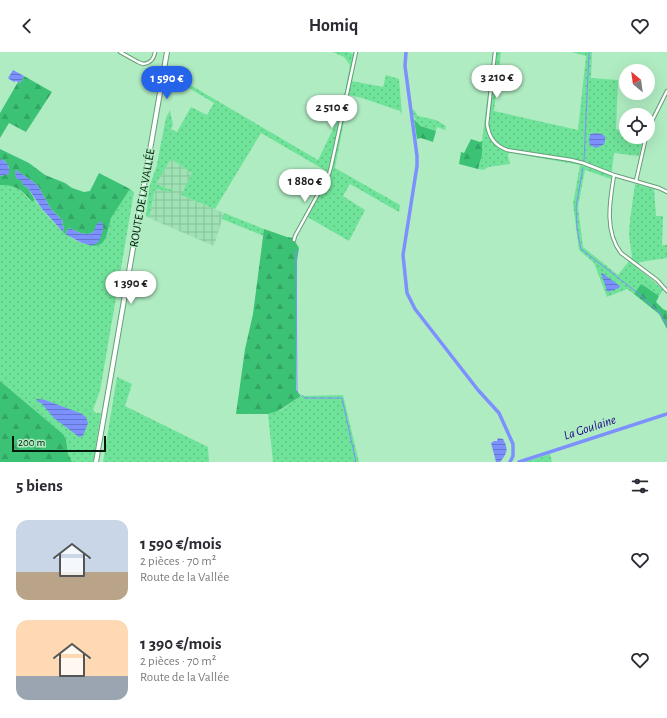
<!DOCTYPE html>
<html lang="fr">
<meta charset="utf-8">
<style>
body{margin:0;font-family:"Alegreya Sans",sans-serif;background:#f2f2f3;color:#2b2b33;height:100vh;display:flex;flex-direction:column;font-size:15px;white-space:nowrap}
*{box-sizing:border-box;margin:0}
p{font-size:13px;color:#7c7c81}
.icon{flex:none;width:22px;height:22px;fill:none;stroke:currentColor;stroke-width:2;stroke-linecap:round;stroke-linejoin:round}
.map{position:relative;height:410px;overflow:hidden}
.details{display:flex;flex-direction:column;background:#fff;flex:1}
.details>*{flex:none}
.needle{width:26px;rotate:331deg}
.buttons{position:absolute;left:619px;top:12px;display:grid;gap:8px}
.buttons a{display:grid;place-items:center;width:36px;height:36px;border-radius:50%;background:#fff;box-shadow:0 4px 16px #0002;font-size:20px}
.scale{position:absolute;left:12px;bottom:10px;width:94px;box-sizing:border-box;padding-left:4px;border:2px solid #02180a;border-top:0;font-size:11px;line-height:14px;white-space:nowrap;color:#02180a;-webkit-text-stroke:3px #b0ecc2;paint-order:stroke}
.price{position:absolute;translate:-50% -34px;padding:0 9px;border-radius:14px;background:#fff;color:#222;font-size:13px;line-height:26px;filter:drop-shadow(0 1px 2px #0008)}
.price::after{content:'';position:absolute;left:50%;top:24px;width:12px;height:9px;margin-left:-6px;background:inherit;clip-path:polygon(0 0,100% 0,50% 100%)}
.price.on{background:#2563eb;color:#fff}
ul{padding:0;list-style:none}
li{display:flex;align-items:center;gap:12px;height:100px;padding:0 16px}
li span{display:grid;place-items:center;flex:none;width:112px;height:80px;border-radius:12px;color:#555}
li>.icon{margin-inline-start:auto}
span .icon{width:48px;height:48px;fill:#fffc;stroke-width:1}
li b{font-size:17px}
h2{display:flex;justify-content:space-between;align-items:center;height:48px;padding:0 16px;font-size:17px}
header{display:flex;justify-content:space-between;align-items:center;height:52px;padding:0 16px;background:#fff;font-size:18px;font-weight:700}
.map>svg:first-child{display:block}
</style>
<header><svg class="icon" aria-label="back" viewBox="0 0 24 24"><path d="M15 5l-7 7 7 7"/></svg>Homiq<svg class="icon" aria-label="heart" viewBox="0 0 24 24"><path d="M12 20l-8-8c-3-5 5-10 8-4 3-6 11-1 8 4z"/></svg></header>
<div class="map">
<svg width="667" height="410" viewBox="0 0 667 410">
<defs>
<pattern id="industrial-grid" width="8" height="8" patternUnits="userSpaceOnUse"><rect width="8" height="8" fill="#9fe2b4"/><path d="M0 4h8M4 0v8" fill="none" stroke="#87c199"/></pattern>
<pattern id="grass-dots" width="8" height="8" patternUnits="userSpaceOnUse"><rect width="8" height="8" fill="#70e39a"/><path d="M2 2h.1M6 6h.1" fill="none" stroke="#5fc283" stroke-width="1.8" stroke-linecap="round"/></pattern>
<pattern id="forest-firs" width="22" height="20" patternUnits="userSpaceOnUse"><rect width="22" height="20" fill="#3bc275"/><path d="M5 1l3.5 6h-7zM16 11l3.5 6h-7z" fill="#32a664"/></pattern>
<pattern id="water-rules" width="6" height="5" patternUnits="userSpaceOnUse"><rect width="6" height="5" fill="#7d91fe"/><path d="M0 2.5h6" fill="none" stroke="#6475cc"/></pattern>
</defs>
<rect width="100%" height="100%" fill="#b0ecc2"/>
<path fill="url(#industrial-grid)" d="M 171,107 L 192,121 L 181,143 L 224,161 L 214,194 L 149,166 L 155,137 L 171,140 L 171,138 L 156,132 Z"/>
<path fill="url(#grass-dots)" d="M 333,0 L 348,0 L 353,2 L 353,0 L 357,0 L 352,29 L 383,35 L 386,23 L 399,27 L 402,63 L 400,59 L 362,46 L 349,43 L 335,116 L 400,153 L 399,160 L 350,132 L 343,144 L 365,158 L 349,189 L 304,163 L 328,120 L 261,81 L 215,157 L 181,143 L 192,121 L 171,107 L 156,132 L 171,138 L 171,140 L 155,137 L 149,166 L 146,164 L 149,136 L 157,113 L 160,96 L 166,66 L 170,58 L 173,73 L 171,77 L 177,80 L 191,55 L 207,63 L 214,51 L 187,35 L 183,40 L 176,36 L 180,27 L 318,108 L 341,61 L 350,13 L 344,5 Z
M 493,0 L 501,0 L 494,59 L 578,78 L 586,4 L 572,0 L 592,0 L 591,26 L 618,28 L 616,77 L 626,79 L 626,85 L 644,85 L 639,104 L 614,101 L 611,127 L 585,118 L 578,155 L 583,195 L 618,223 L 632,205 L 629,183 L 630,168 L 635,132 L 654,137 L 656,164 L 663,164 L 662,193 L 667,193 L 667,206 L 640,210 L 636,215 L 652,228 L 663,238 L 659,244 L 649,237 L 641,233 L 634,242 L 627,237 L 607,245 L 594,211 L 579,198 L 573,152 L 580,113 L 511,101 L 509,101 L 508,104 L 510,112 L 488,115 L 484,118 L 478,117 L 482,103 L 482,89 Z
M 412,58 L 414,58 L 418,64 L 436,68 L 446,74 L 445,78 L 437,75 L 436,79 C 422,74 416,74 412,58 Z
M 0,133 C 16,133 21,138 31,150 L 35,148 C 45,162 69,191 88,192 C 93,192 101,188 106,187 L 111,166 L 130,137 L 134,140 L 100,339 L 93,358 L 96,361 L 101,361 L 93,410 L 72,410 L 68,402 L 66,387 L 63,382 L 0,329 Z
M 224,161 L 264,177 L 264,184 L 222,167 Z
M 117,325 L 132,332 L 125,354 L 208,395 L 209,410 L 103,410 Z
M 343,343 L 359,410 L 273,410 L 268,362 L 281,358 L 301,344 Z
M 550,402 L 552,410 L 525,410 Z"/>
<path fill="url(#forest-firs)" d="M 24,24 L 52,40 L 26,80 L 9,71 L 0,86 L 0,61 L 18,30 L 20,31 Z
M 414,67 L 421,74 L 436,79 L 433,90 L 421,86 L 417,87 Z
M 471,87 L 480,90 L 482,89 L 482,103 L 478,117 L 459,112 L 461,100 L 464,101 Z
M 0,97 L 29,111 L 45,123 L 65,131 L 72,136 L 84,140 L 90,139 L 99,121 L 130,137 L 111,166 L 106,186 L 101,192 L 94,194 L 94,179 C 87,186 77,179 69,176 L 65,182 L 63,180 L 64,175 L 62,173 L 63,169 L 51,157 L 38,134 L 32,129 L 16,118 C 15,126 16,125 22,129 L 22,132 L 28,136 L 35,148 L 32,150 C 22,138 16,133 0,133 L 0,124 L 9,122 L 9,115 L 5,109 L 0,107 Z
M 264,177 L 287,185 L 293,186 L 299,196 L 297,209 L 296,338 L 301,344 L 278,359 L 268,362 L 236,362 L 245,297 L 253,262 Z
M 641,232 L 649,237 L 659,244 L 656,250 L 663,257 L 667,259 L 667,277 L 659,262 L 634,242 Z
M 0,329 L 63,382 L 66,387 L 68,402 L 72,410 L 0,410 Z"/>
<path fill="url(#water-rules)" d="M 13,18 L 24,24 L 20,31 L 16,29 L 14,30 L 9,27 L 8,26 Z
M 597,81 L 601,82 L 605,84 L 605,90 L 603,93 L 596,96 L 590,93 L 589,89 L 590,82 Z
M 0,107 C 7,109 10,114 9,122 L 0,124 Z
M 16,118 L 32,129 L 38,134 L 51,157 L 63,169 L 62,173 L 64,175 L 63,180 L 42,157 L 28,136 L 22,132 L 22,129 L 16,126 L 15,120 Z
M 101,169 C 106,177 101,184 98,191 L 94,192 L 94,194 L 82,191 L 65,182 L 69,176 C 77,179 87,186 94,179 L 96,173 Z
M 601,221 L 602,221 L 620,234 L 619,236 L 608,240 L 607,239 Z
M 37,347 L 45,348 L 80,361 L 86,365 L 88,371 L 83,384 L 79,385 L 54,366 L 42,352 L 36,348 Z
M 498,386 L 503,387 C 509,398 507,401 500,410 L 496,410 L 491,391 L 494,389 L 497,389 Z"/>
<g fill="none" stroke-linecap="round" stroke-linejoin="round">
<path stroke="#7d91fe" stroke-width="1" d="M 584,109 L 589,0
M 583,116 L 576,154 L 577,177 L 581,197 L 639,242 L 659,260 L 667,273
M 296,198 L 297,339 L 298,340
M 302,343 L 305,346 L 342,346 L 356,410"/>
<path stroke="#7d91fe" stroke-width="3.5" d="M 406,0 L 405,14 L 417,104 L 417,114 L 403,203 L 407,241 L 415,257 L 478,338 L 499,361 L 513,392 L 513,404 L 510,410
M 519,410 L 667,362"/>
<defs>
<path id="street" d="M 120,0 L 138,10 L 143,12 C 151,11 154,7 155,0
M 495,0 L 487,72 C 489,85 494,93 507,98 L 571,108 L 583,111 L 614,123 L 659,136 L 667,140
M 648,81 L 653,67 L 667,39
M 614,123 C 610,148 604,179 621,201 L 657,228 L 667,239
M 636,129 L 646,85
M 294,188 L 295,184 L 329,122 L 331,115 L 356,0"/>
<path id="secondary" d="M 96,410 L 167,0"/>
</defs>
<use href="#street" stroke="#659e77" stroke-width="4.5"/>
<use href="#secondary" stroke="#659e77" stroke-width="6"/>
<use href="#street" stroke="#fff" stroke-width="2.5"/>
<use href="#secondary" stroke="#fff" stroke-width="4"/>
</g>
<g text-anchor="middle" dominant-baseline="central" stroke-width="3" stroke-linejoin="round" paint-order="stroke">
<g font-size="12" fill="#02180a" stroke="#b0ecc2">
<text transform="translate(142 146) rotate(-80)">ROUTE DE LA VALLÉE</text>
</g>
<g font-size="13" font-style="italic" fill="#1e0089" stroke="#b0ecc2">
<text transform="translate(590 376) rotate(-18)">La Goulaine</text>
</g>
</g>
</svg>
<div class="buttons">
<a><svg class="needle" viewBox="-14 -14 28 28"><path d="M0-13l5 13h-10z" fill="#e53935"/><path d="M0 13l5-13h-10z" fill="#7c7c81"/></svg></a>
<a><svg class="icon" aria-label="locate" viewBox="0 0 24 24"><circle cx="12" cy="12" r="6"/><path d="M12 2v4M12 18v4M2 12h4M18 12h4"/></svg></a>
</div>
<div class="scale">200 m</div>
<b class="price" style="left:497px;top:47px">3 210 €</b>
<b class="price on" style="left:167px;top:48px">1 590 €</b>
<b class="price" style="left:332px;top:77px">2 510 €</b>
<b class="price" style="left:305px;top:151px">1 880 €</b>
<b class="price" style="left:131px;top:253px">1 390 €</b>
</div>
<section class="details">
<h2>5 biens<svg class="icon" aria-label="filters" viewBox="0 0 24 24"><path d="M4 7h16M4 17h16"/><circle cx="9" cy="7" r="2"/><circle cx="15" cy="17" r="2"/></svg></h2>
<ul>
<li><span style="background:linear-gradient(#c9d6e8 65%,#b9a48a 0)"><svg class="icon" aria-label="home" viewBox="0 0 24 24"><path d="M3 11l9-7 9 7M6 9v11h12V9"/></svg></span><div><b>1 590 €/mois</b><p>2 pièces · 70 m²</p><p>Route de la Vallée</p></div><svg class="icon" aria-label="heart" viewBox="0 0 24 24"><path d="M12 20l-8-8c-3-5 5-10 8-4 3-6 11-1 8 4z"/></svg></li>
<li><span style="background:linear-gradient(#ffd9b3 70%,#9aa5b1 0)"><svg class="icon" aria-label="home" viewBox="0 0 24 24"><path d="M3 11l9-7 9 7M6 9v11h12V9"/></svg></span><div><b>1 390 €/mois</b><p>2 pièces · 70 m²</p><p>Route de la Vallée</p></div><svg class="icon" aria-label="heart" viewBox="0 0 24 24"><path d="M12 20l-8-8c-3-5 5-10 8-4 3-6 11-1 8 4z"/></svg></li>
</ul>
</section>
